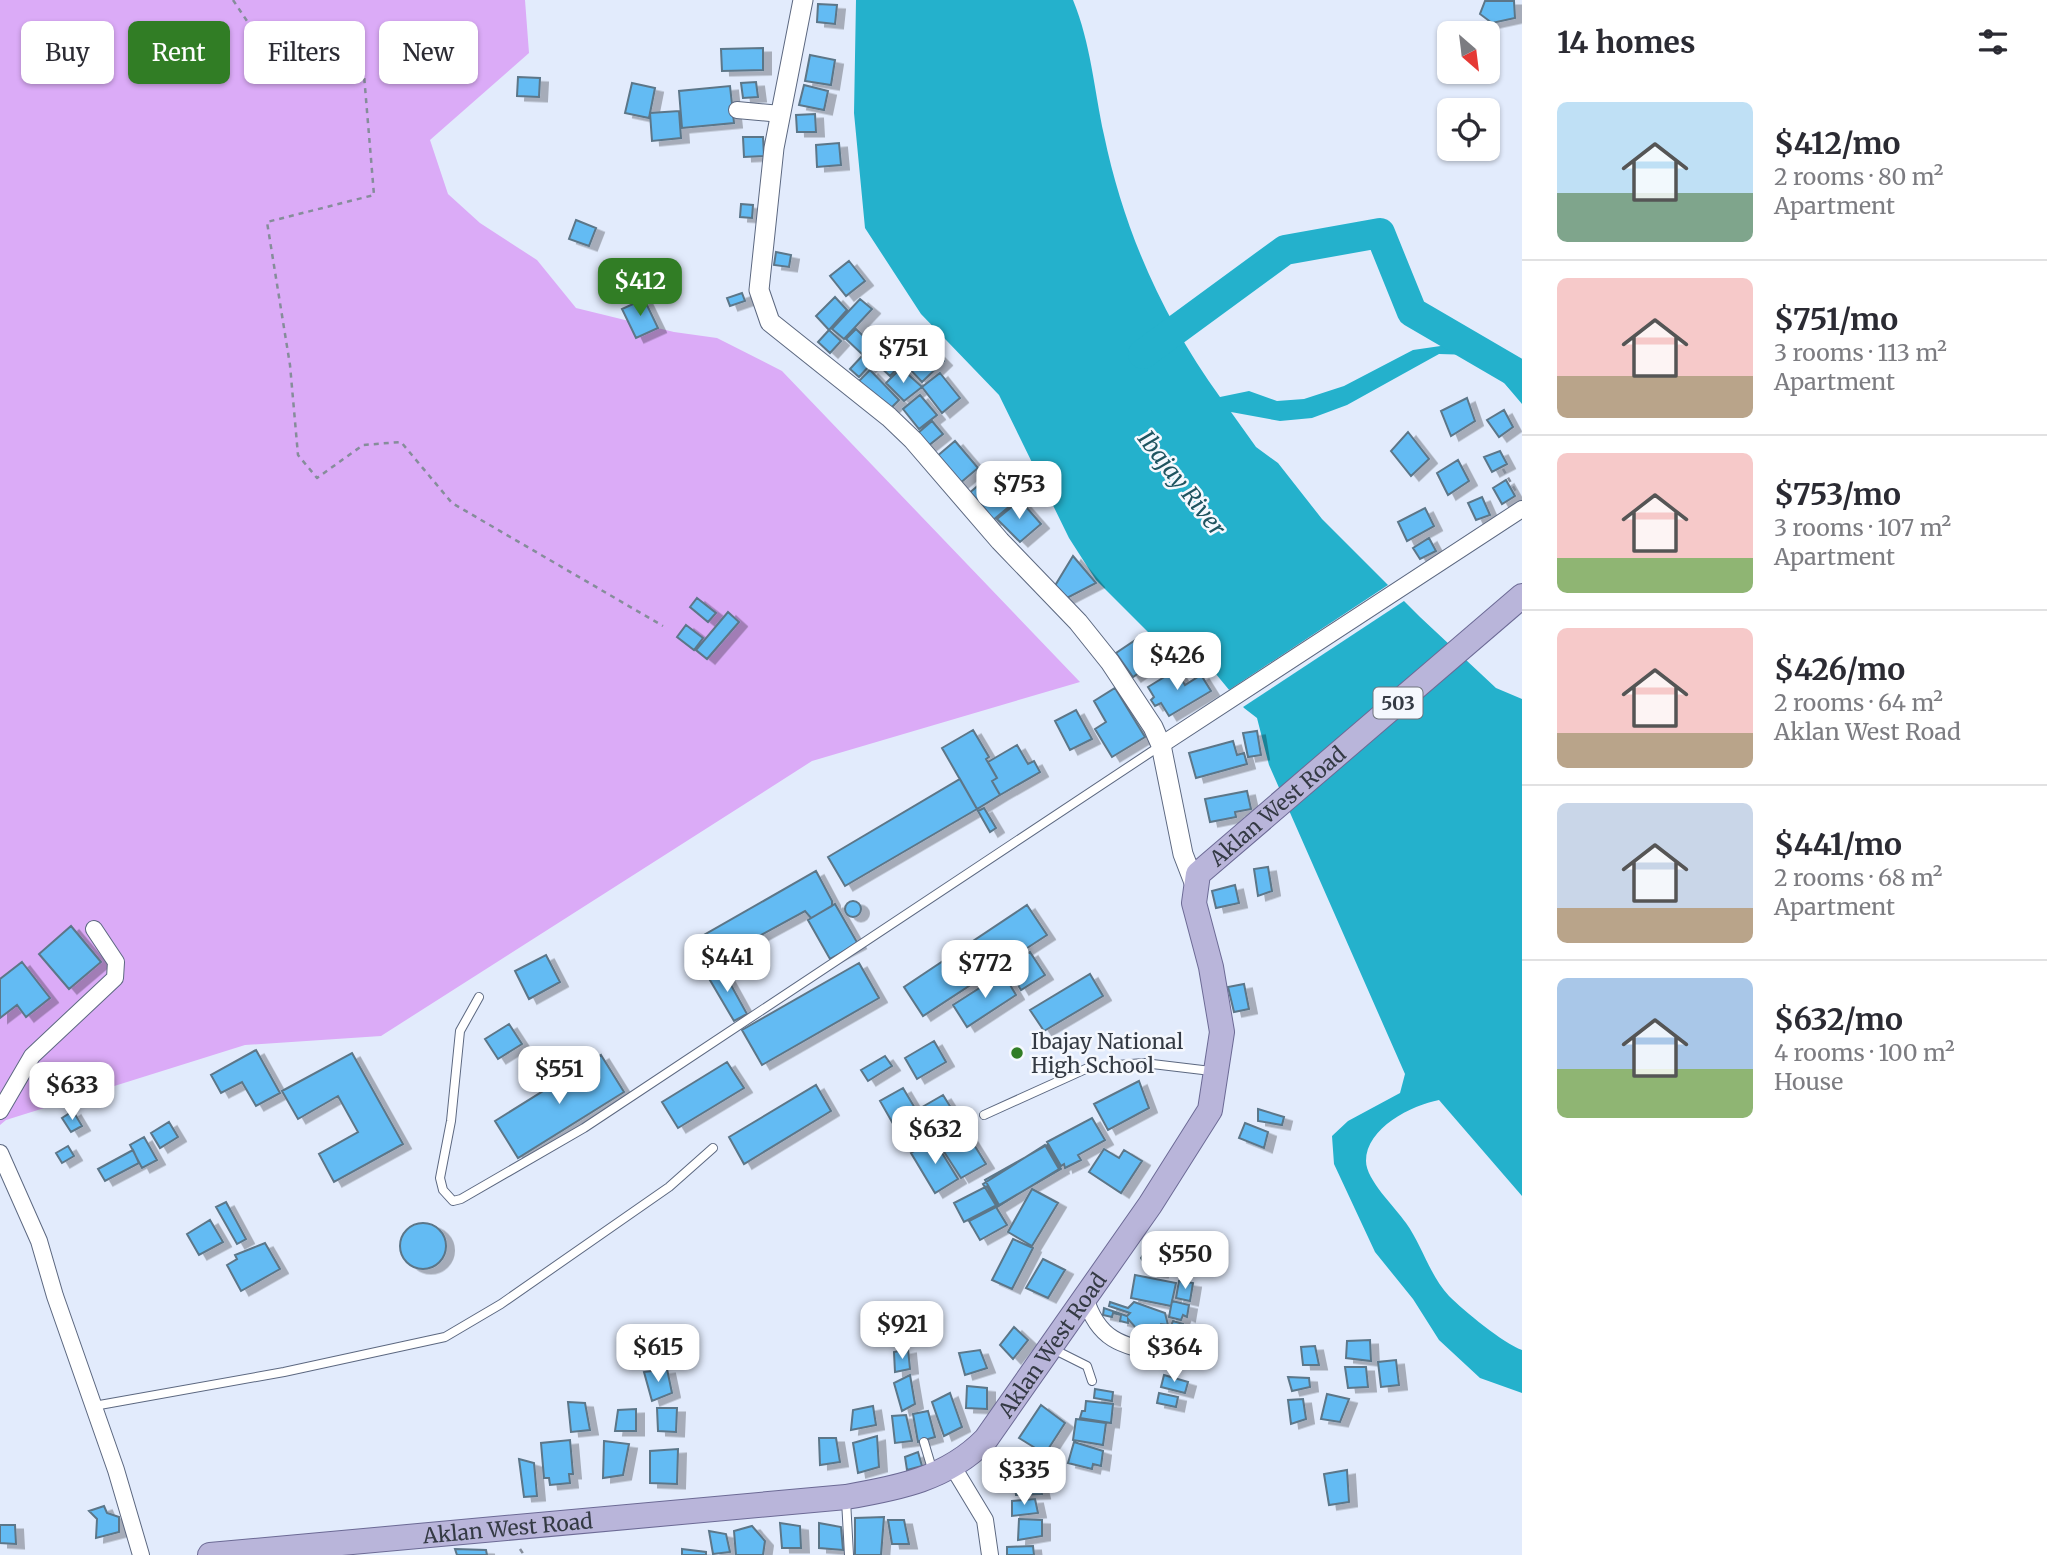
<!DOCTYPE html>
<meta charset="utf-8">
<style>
body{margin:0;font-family:Merriweather,serif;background:#f7f7f7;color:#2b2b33;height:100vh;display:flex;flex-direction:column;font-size:26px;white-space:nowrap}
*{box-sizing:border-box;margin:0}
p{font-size:23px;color:#7c7c81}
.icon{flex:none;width:38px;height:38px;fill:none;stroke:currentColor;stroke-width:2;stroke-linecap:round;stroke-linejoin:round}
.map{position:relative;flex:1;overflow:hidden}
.details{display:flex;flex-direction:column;background:#fff;width:525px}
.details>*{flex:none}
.guide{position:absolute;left:21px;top:21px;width:665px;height:63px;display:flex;gap:14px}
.needle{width:46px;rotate:152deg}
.tools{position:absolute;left:1437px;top:21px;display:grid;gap:14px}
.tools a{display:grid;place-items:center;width:63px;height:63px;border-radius:10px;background:#fff;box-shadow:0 2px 5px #0004;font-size:35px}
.price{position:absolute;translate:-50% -60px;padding:0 16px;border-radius:14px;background:#fff;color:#222;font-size:23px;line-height:46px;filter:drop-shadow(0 2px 4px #0008)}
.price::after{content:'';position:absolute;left:50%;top:42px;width:21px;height:16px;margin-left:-10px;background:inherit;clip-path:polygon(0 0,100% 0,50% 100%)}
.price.active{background:#317d25;color:#fff}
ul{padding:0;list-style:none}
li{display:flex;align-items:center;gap:21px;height:175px;padding:0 35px}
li+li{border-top:2px solid #e1e1e2}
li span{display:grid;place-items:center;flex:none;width:196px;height:140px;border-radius:10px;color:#555}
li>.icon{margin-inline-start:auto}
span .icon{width:84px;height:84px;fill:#fffc;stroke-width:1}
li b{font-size:30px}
h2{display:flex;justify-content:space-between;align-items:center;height:84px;padding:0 35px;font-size:30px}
.tag{padding:0 24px;border-radius:10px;background:#fff;box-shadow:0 2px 5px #0004;font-size:24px;line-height:63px}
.tag.active{background:#317d25;color:#fff}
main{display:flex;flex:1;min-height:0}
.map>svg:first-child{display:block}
</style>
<main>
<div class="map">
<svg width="1522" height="1555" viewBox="0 0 1522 1555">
<defs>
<filter id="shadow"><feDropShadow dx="8" dy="4.5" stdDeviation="0" flood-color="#0004"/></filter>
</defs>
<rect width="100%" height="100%" fill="#e2ebfc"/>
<path fill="#dbabf7" d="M 0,0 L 525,0 L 529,53 L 430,140 L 448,194 L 480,223 L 537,260 L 576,308 L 674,332 L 717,338 L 782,371 L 1080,682 L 812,761 L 381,1036 L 245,1045 L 6,1120 L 0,1125 Z"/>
<path fill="#24b1cc" d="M 856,0 L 1073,0 C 1091,44 1094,89 1104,135 C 1124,231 1163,318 1220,397 L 1249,391 L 1277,401 L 1304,399 L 1344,386 L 1413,350 L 1475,341 L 1522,360 L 1522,404 L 1494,371 L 1472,355 L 1439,354 L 1347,405 L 1312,418 L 1280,421 L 1231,412 L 1256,447 L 1278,463 L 1322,519 L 1420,617 L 1496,688 L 1522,699 L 1522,1196 L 1439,1100 C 1412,1105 1366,1128 1366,1161 C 1366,1180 1395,1207 1406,1223 C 1422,1245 1430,1276 1449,1296 C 1464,1311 1503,1343 1522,1350 L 1522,1393 L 1480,1378 L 1439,1340 L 1413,1299 L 1375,1252 L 1334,1164 L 1332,1136 L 1348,1121 L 1400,1093 L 1405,1074 L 1269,765 L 1257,718 L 1244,708 L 1211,668 L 1177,661 L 1096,580 L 1069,538 L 999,395 L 921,314 L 865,228 L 854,113 Z"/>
<path fill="#e2ebfc" d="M 1391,583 L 1407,599 L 1240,709 L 1226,692 Z"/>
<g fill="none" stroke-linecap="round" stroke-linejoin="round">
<path stroke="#24b1cc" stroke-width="30" d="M 1143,354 L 1285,250 L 1380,233 L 1412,312 L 1515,372 L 1522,380"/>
</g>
<path fill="#63bbf3" stroke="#5c7688" stroke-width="2" filter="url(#shadow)" d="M 1485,1 L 1514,1 L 1515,18 L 1492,23 L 1480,14 Z
M 818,4 L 837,5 L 835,24 L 817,22 Z
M 763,48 L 763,70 L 722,71 L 721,49 Z
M 810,55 L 835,60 L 831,85 L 805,81 Z
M 518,77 L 540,78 L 539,97 L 517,96 Z
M 756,82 L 758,97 L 743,98 L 741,83 Z
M 632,83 L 655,88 L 649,118 L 625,113 Z
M 804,85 L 828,91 L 824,110 L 799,105 Z
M 730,86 L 734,123 L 682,128 L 679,91 Z
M 679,111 L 681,138 L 652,141 L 650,113 Z
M 815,114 L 816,132 L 797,132 L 796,115 Z
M 743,137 L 763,137 L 764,156 L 744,157 Z
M 839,143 L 841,165 L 817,167 L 816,145 Z
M 741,204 L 753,205 L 752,218 L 740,217 Z
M 576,220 L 596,228 L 589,246 L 569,239 Z
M 776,252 L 791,255 L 789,267 L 774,265 Z
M 849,261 L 865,281 L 846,296 L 830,276 Z
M 742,293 L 745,301 L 730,306 L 727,298 Z
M 835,297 L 847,310 L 829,330 L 816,316 Z
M 644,299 L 658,328 L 636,338 L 622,309 Z
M 860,299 L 872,309 L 844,339 L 832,329 Z
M 856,329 L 881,353 L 859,377 L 850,369 L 863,355 L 846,339 Z
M 829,330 L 841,341 L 830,353 L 818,342 Z
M 884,333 L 891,345 L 882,350 L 875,338 Z
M 926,343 L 944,361 L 922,382 L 905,364 Z
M 891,347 L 905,360 L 890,376 L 876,363 Z
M 901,368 L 922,387 L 904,401 L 886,383 Z
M 870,370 L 899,400 L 888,411 L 859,381 Z
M 940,373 L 960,398 L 942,413 L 922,387 Z
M 920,395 L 937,415 L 919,429 L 903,409 Z
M 1467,398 L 1475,421 L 1451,436 L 1441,411 Z
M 1504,410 L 1513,427 L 1499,437 L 1487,420 Z
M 932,421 L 943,434 L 928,446 L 918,433 Z
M 1408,432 L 1429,459 L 1411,476 L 1391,451 Z
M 955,441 L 978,468 L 959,484 L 936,457 Z
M 1500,451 L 1507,464 L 1492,472 L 1484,457 Z
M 1458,460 L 1469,481 L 1448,495 L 1437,473 Z
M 993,473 L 1017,500 L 992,521 L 968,494 Z
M 1506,480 L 1515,496 L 1502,504 L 1493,488 Z
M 1482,497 L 1490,515 L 1476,520 L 1468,503 Z
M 1020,500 L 1041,524 L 1020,542 L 997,519 Z
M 1425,508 L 1434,526 L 1407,541 L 1398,522 Z
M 1429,538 L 1436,551 L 1420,559 L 1413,548 Z
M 1073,556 L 1096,583 L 1063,600 L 1053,589 Z
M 697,598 L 716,613 L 708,622 L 690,607 Z
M 728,612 L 739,622 L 707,659 L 696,650 Z
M 686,625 L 703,638 L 694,650 L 677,637 Z
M 1137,639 L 1153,663 L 1133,677 L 1116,653 Z
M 1176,670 L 1185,685 L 1201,675 L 1211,691 L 1169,716 L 1161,703 L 1155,706 L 1151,700 L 1154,697 L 1148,687 Z
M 1115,688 L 1145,737 L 1112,757 L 1095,729 L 1106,722 L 1094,701 Z
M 1076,710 L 1092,739 L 1070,750 L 1055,721 Z
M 973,730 L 989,757 L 986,759 L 997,778 L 992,781 L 1000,795 L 977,809 L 942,748 Z
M 1257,731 L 1261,755 L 1248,757 L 1243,733 Z
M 1233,741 L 1237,755 L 1244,753 L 1247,764 L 1196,778 L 1189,753 Z
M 1017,745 L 1028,764 L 1034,761 L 1040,772 L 1000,795 L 992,781 L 997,778 L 988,762 Z
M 960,779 L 977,809 L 845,886 L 828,857 Z
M 1247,791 L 1251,809 L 1235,812 L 1236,817 L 1210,822 L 1205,799 Z
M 984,808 L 996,828 L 990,832 L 978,811 Z
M 1268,867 L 1272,891 L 1258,896 L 1254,869 Z
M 816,871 L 832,901 L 832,906 L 811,918 L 805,911 L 728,953 L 730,962 L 711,973 L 706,972 L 690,943 Z
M 1235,885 L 1239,903 L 1216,908 L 1212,891 Z
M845 909a8 8 0 1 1 16 0a8 8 0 1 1-16 0Z
M 835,904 L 858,944 L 830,959 L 808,920 Z
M 1027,905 L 1047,935 L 923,1016 L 904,987 Z
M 71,926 L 101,962 L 69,989 L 39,954 Z
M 1030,952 L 1045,975 L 1021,990 L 1007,967 Z
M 546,955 L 560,982 L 529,999 L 515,971 Z
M 22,962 L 50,998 L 26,1017 L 17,1005 L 0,1018 L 0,979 Z
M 859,963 L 879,998 L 762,1065 L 742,1030 Z
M 721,967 L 747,1014 L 734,1021 L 707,975 Z
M 1003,973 L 1016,995 L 967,1027 L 953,1005 Z
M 1090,974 L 1103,996 L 1044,1031 L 1030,1010 Z
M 1244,984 L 1249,1009 L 1234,1012 L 1228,987 Z
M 509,1024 L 522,1044 L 498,1059 L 485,1039 Z
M 934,1041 L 946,1062 L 917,1079 L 905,1058 Z
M 256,1050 L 280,1093 L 256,1106 L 242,1082 L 221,1093 L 211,1075 Z
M 352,1053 L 403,1144 L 334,1182 L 319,1154 L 358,1132 L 338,1096 L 298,1119 L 282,1091 Z
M 601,1055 L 624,1092 L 518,1158 L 495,1121 Z
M 885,1056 L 892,1066 L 868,1081 L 861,1070 Z
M 727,1062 L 744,1088 L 678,1128 L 662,1102 Z
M 1139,1081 L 1149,1108 L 1108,1130 L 1094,1104 Z
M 816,1085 L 831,1111 L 744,1164 L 729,1137 Z
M 903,1088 L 928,1130 L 904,1143 L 880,1101 Z
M 943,1095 L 986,1164 L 961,1178 L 917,1110 Z
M 1258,1109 L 1284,1117 L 1282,1125 L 1258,1121 Z
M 73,1111 L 82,1126 L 71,1132 L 62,1118 Z
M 1092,1118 L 1105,1140 L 1078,1155 L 1081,1160 L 1065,1168 L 1064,1164 L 1061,1166 L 1047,1142 Z
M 169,1122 L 178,1137 L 160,1148 L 151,1133 Z
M 1245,1123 L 1268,1132 L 1264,1148 L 1239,1138 Z
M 144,1137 L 157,1160 L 142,1168 L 130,1145 Z
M 934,1140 L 958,1179 L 935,1193 L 911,1153 Z
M 1045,1145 L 1059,1169 L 997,1207 L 983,1184 Z
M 1047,1145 L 1061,1169 L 999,1205 L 985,1180 Z
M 68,1146 L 74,1156 L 62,1163 L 56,1153 Z
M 1104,1149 L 1119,1158 L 1124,1150 L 1142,1161 L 1121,1193 L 1089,1172 Z
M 133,1150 L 139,1163 L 105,1181 L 98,1169 Z
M 987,1186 L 997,1205 L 964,1222 L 954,1203 Z
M 1032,1189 L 1058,1203 L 1032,1246 L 1008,1232 Z
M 226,1202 L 246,1239 L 237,1244 L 216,1207 Z
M 996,1207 L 1007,1225 L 980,1240 L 969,1221 Z
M 210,1220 L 223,1242 L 199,1255 L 187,1234 Z
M400 1246a23 23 0 1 1 46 0a23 23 0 1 1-46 0Z
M 1013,1239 L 1033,1248 L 1012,1289 L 992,1280 Z
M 265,1243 L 280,1269 L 241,1291 L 227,1265 L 237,1259 L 235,1255 Z
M 1147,1249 L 1166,1258 L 1160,1273 L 1150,1272 L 1141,1258 Z
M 1043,1259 L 1065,1270 L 1048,1298 L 1026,1288 Z
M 1135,1275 L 1176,1283 L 1171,1306 L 1131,1298 Z
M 1179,1281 L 1193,1283 L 1190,1301 L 1176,1298 Z
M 1172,1301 L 1189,1305 L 1187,1317 L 1183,1315 L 1181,1320 L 1169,1317 Z
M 1110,1302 L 1128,1308 L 1134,1302 L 1165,1313 L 1168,1325 L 1161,1324 L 1158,1336 L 1135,1327 L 1128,1319 L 1128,1323 L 1120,1321 L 1121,1315 L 1113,1313 L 1112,1317 L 1103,1315 L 1104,1308 L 1127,1316 L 1130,1313 L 1109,1306 Z
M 1173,1321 L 1183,1324 L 1179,1342 L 1160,1338 L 1162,1327 L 1170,1328 Z
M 1014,1327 L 1028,1340 L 1013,1359 L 1000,1345 Z
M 1370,1340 L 1371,1361 L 1346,1358 L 1347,1341 Z
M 1315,1346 L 1319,1365 L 1303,1365 L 1301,1347 Z
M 908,1349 L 910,1369 L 895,1372 L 894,1352 Z
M 980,1350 L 987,1368 L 965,1375 L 959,1353 Z
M 1396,1360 L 1399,1385 L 1381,1387 L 1378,1362 Z
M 1345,1367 L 1366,1367 L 1368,1387 L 1348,1388 Z
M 667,1369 L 672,1393 L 652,1401 L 644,1372 Z
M 910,1375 L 915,1404 L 902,1411 L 894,1383 Z
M 1164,1375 L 1188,1382 L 1185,1393 L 1161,1387 Z
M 1288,1377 L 1309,1378 L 1310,1387 L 1292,1391 Z
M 967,1386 L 987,1388 L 987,1409 L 966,1408 Z
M 1095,1389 L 1113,1392 L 1112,1401 L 1094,1398 Z
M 950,1393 L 962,1427 L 944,1436 L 932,1402 Z
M 1159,1393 L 1178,1397 L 1176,1407 L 1157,1403 Z
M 1327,1394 L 1349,1399 L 1340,1422 L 1321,1419 Z
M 1303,1399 L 1306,1419 L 1291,1424 L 1288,1400 Z
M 1086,1401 L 1113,1404 L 1111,1423 L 1080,1418 L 1082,1411 L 1085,1411 Z
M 568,1402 L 585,1403 L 590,1430 L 571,1432 Z
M 1041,1405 L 1065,1423 L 1045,1454 L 1019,1438 Z
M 873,1406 L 876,1425 L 851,1430 L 853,1410 Z
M 657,1408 L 677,1408 L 676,1432 L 658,1431 Z
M 636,1409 L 636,1431 L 615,1431 L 618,1410 Z
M 928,1411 L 935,1437 L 918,1442 L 913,1414 Z
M 906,1415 L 912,1441 L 895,1443 L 892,1416 Z
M 1076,1419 L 1106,1423 L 1103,1445 L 1073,1440 Z
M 877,1436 L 879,1467 L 858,1473 L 853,1443 Z
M 819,1438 L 836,1438 L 840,1462 L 820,1465 Z
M 570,1440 L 573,1474 L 569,1474 L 570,1483 L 550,1485 L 549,1478 L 544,1478 L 541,1443 Z
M 604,1441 L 629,1444 L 623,1475 L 603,1478 Z
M 1074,1442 L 1103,1451 L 1101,1466 L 1093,1464 L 1092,1469 L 1068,1463 Z
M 678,1449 L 677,1484 L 650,1483 L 650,1451 Z
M 918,1452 L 922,1466 L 907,1470 L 905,1457 Z
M 519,1459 L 534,1463 L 537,1496 L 524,1497 Z
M 1347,1470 L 1349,1502 L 1329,1505 L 1324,1474 Z
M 1038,1478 L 1042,1494 L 1016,1495 L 1014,1479 Z
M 1035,1499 L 1038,1513 L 1012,1516 L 1012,1501 Z
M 104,1506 L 107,1513 L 119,1517 L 119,1532 L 96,1538 L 97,1519 L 89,1511 Z
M 884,1517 L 881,1555 L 855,1555 L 855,1518 Z
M 1019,1519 L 1042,1520 L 1042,1536 L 1018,1540 Z
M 888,1520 L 904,1520 L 909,1544 L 892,1544 Z
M 780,1523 L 800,1526 L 801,1548 L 782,1548 Z
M 819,1523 L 841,1527 L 843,1550 L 819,1548 Z
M 0,1525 L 15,1525 L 16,1544 L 0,1543 Z
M 752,1526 L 765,1541 L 763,1555 L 736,1555 L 734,1531 Z
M 709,1531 L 726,1534 L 730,1552 L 713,1554 Z
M 1033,1546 L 1034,1555 L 1007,1555 L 1007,1547 Z
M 455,1549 L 486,1550 L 487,1555 L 457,1555 Z
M 682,1549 L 706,1552 L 706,1555 L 682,1555 Z"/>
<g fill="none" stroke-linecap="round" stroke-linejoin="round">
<defs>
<path id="service" d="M 479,997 L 460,1031 L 451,1121 L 440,1178 L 443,1190 L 453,1201 L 461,1199 L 584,1128 L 1160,746
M 984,1115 L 1090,1067 L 1144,1063 L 1211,1071
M 1053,1349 L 1087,1366 L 1092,1381
M 94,1406 L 284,1372 L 445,1337 L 501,1304 L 669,1187 L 713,1148
M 924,1442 L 933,1472
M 846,1500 L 849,1555"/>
<path id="minor" d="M 737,110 L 781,114
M 1161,745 L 1522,509
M 0,1111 L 32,1056 L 115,978 L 116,962 L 94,929
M 0,1153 L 39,1241 L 55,1296 L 116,1470 L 141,1555
M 1085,1297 C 1100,1347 1129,1346 1174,1356
M 953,1467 L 985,1520 L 990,1555"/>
<path id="tertiary" d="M 803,0 L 774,148 L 759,290 L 770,322 L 889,417 L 913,440 L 1000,541 L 1078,622 L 1110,662 L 1153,727 L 1161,745 L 1183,854 L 1195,885"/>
<g id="primary">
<path id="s1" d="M 210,1555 L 846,1497 C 898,1488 947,1479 986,1439 L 1150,1205 L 1210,1110 L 1222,1032 L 1211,967 L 1194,903 L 1198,874 L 1522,596"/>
</g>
</defs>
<use href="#service" stroke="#5c6880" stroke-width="10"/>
<use href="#minor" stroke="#5c6880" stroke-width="18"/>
<use href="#tertiary" stroke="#5c6880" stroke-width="21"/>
<use href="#primary" stroke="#6c6a95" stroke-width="26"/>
<path stroke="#858d9a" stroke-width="2.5" stroke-dasharray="5 5" stroke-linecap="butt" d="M 233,0 L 277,66 L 364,75 L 374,195 L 267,222 L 290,365 L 298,455 L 317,478 L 363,445 L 401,442 L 452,503 L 663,626
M 1503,469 L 1518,495
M 520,1549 L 524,1555"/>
<use href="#service" stroke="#fff" stroke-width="8"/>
<use href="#minor" stroke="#fff" stroke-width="16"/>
<use href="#tertiary" stroke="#fff" stroke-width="19"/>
<use href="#primary" stroke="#b9b5da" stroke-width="24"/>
</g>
<circle fill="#317d25" stroke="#f5f8fe" stroke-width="2.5" cx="1017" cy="1053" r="7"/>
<g text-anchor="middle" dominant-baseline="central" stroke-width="5" stroke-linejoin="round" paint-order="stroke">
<rect fill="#f5f8fe" stroke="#6e737c" stroke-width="2" x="1373.5" y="687.5" width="49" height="31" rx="5"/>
<g font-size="19" font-weight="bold" fill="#343a44">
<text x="1398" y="703">503</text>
</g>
<g font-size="21" fill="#343a44" stroke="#f5f8fe">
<text stroke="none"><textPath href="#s1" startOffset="1536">Aklan West Road</textPath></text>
<text stroke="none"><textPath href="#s1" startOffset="908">Aklan West Road</textPath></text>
<text stroke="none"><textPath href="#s1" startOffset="299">Aklan West Road</textPath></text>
</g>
<g font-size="21" fill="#343a44" stroke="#f5f8fe" text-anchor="start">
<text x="1031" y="1041">Ibajay National<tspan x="1031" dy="24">High School</tspan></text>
</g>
<g font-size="23" font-style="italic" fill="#1f5460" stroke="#f5f8fe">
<text transform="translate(1182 483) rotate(52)">Ibajay River</text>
</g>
</g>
</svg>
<div class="tools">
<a><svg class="needle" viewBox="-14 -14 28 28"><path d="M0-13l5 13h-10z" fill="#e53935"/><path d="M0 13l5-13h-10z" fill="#7c7c81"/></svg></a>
<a><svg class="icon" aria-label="locate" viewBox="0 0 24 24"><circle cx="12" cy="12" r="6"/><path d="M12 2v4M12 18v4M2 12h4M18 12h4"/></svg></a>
</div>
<b class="price active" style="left:640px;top:318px">$412</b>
<b class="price" style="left:903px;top:385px">$751</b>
<b class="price" style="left:1019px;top:521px">$753</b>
<b class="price" style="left:1177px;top:692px">$426</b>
<b class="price" style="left:727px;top:994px">$441</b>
<b class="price" style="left:985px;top:1000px">$772</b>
<b class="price" style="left:559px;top:1106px">$551</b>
<b class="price" style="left:72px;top:1122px">$633</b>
<b class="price" style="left:935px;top:1166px">$632</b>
<b class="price" style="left:1185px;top:1291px">$550</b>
<b class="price" style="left:902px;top:1361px">$921</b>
<b class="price" style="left:658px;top:1384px">$615</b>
<b class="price" style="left:1174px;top:1384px">$364</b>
<b class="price" style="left:1024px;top:1507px">$335</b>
<div class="guide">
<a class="tag">Buy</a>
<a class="tag active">Rent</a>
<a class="tag">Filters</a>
<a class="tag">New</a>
</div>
</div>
<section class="details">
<h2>14 homes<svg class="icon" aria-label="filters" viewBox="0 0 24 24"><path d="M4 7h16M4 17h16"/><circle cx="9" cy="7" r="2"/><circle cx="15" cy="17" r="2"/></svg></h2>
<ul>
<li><span style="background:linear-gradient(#bfe0f5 65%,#7fa58c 0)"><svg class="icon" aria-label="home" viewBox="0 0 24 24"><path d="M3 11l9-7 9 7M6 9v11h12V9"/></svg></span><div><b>$412/mo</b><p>2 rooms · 80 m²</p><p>Apartment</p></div></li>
<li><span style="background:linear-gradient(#f6c9c9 70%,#b9a48a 0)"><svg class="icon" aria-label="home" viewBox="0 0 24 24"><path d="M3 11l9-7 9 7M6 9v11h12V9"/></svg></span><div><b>$751/mo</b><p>3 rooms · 113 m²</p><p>Apartment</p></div></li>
<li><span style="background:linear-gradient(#f6c9c9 75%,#8fb573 0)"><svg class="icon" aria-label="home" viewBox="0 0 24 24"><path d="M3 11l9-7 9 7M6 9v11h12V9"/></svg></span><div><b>$753/mo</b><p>3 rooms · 107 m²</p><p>Apartment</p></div></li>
<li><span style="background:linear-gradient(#f6c9c9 75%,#b9a48a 0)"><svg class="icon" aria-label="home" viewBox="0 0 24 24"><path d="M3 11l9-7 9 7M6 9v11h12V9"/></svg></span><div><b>$426/mo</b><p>2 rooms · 64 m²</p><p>Aklan West Road</p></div></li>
<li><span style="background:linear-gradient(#c9d6e8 75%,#b9a48a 0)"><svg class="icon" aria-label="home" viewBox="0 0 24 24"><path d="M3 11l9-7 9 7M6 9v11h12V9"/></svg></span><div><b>$441/mo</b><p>2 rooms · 68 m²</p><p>Apartment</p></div></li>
<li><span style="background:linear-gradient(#a9c7e8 65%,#8fb573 0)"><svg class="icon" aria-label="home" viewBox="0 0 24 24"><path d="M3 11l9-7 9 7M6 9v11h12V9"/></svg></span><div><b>$632/mo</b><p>4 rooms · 100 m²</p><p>House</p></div></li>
</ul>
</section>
</main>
